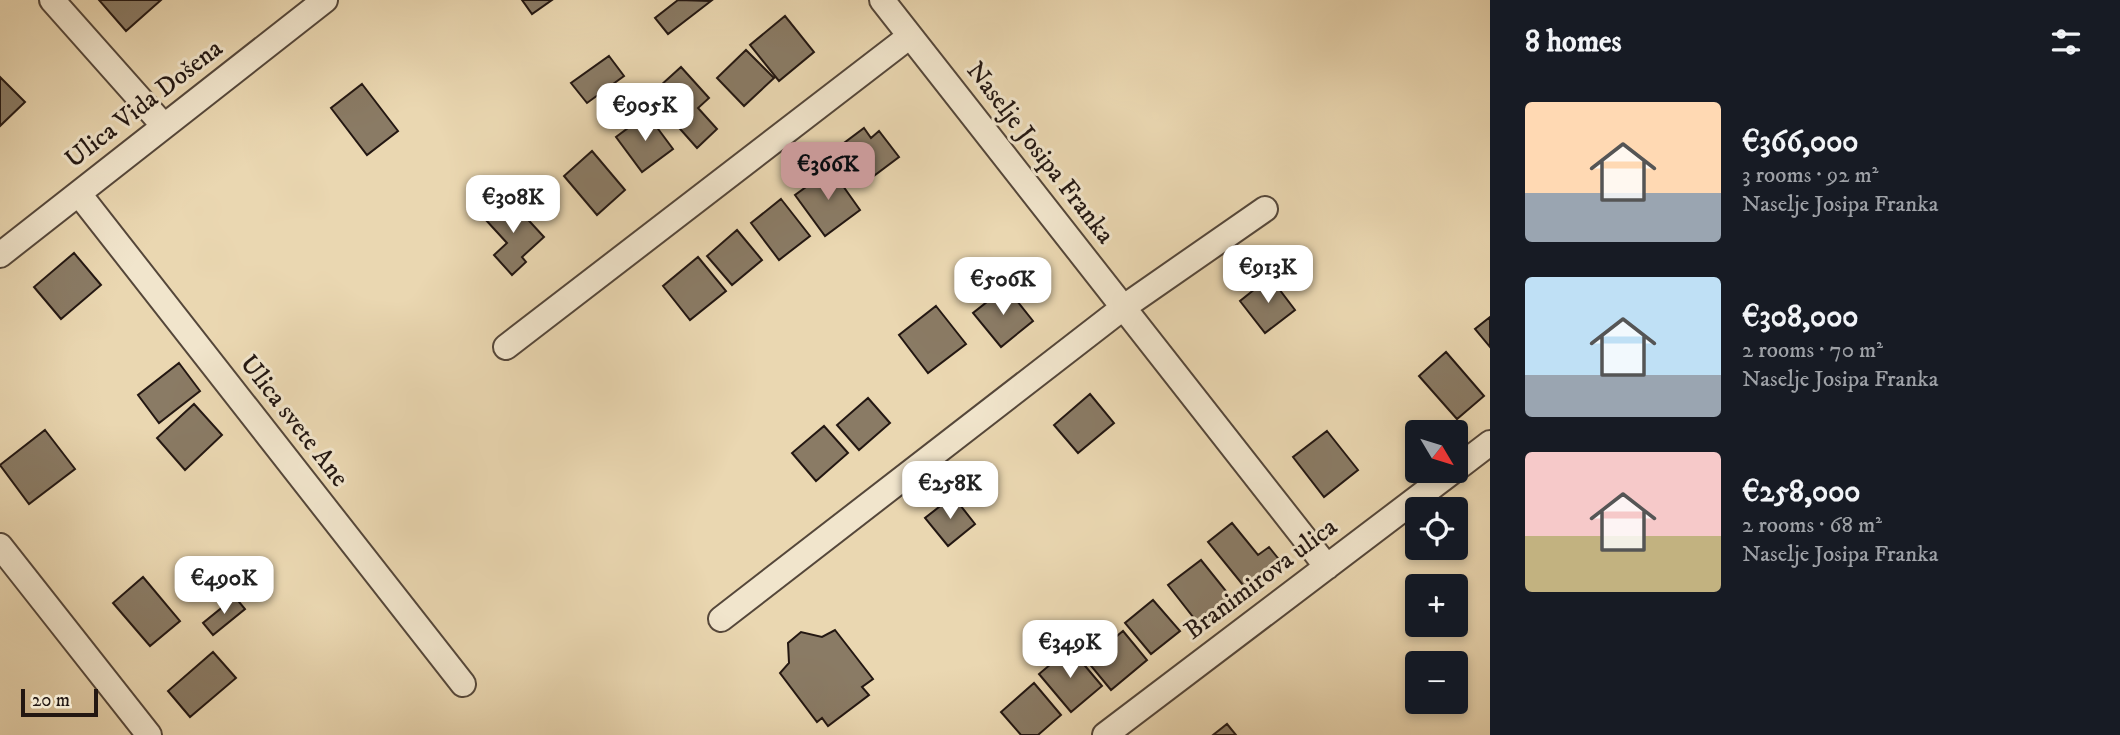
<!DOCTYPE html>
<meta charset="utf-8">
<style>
body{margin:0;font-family:"IM FELL DW Pica",serif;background:#242831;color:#f1f3f6;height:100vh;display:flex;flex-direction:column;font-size:26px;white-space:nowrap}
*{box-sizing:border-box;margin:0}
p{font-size:23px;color:#9ea1a6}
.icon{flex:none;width:38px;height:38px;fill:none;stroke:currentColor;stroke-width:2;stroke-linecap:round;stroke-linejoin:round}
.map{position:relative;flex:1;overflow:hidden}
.drawer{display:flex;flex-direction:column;background:#171b24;width:630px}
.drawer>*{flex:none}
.needle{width:46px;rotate:128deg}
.tools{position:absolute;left:1405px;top:420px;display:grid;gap:14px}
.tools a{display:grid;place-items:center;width:63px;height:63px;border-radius:7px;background:#171b24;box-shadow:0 4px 10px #0003;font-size:35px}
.scale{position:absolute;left:21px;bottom:18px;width:77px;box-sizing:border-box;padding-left:7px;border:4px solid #231712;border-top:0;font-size:19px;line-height:24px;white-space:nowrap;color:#231712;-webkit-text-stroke:5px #f1e5cc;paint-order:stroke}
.price{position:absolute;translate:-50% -60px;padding:0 16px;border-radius:14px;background:#fff;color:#222;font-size:23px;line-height:46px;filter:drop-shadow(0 2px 4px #0008)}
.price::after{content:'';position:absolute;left:50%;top:42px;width:21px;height:16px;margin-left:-10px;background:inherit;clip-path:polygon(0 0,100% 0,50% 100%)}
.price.current{background:#c59692;color:#111}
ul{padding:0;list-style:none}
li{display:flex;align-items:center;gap:21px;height:175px;padding:0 35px}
li span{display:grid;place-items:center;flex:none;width:196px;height:140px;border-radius:7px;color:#555}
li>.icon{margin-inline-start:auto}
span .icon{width:84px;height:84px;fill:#fffc;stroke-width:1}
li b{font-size:30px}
h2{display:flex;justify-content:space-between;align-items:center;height:84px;padding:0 35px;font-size:30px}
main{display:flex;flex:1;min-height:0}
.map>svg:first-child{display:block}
</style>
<main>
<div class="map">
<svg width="1490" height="735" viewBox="0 0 1490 735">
<rect width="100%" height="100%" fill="#ead7b1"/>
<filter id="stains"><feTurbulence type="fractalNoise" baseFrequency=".00286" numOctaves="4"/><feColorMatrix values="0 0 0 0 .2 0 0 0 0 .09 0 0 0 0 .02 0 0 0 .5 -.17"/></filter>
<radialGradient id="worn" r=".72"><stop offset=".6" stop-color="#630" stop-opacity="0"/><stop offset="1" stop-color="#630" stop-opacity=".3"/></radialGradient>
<path fill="#8a7b65" stroke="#231712" stroke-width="2" d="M 99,0 L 161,0 L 126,31 Z
M 522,0 L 552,0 L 532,14 Z
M 678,0 L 711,1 L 668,34 L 655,18 Z
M 785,16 L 814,52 L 779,81 L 750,45 Z
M 746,50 L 774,78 L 744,106 L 717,78 Z
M 609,56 L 624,76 L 587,103 L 571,83 Z
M 681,67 L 709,98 L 698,108 L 717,129 L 697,148 L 650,95 Z
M 0,77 L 25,102 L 0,126 Z
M 362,84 L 398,131 L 367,155 L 331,108 Z
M 647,114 L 673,149 L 642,172 L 616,137 Z
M 864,128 L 871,138 L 879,131 L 899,157 L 863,184 L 836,149 Z
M 592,151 L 625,190 L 597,215 L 564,176 Z
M 831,169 L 860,210 L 825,236 L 795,195 Z
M 508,198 L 544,237 L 522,257 L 526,262 L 512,275 L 494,255 L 507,243 L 485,219 Z
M 781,199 L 810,236 L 779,260 L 751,223 Z
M 737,230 L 762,260 L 732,285 L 707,256 Z
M 74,253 L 101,285 L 61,319 L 34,287 Z
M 698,257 L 726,291 L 690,320 L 663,286 Z
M 1270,277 L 1295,310 L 1265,333 L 1240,301 Z
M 1006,287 L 1033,321 L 1001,347 L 973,313 Z
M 936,306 L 966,344 L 928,373 L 899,335 Z
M 1490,317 L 1490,347 L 1475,329 Z
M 1446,352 L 1484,396 L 1457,419 L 1419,376 Z
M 179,363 L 200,391 L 159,423 L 138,395 Z
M 1090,394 L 1114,423 L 1078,453 L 1054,425 Z
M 868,398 L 890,423 L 859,450 L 837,425 Z
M 194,404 L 222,435 L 185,470 L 157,438 Z
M 824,426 L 848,453 L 816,481 L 792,453 Z
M 45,430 L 75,469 L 29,504 L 0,465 Z
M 1327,431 L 1358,470 L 1324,497 L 1293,457 Z
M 953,496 L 975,524 L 948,546 L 925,518 Z
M 1232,523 L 1258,555 L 1269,547 L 1281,562 L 1247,590 L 1208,542 Z
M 1201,560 L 1234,601 L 1201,627 L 1168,585 Z
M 143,577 L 180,621 L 150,646 L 113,603 Z
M 235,597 L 245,609 L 213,635 L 203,623 Z
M 1153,600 L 1180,631 L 1151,654 L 1125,623 Z
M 835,630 L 873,679 L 862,687 L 869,695 L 828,726 L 822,718 L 817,722 L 780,673 L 789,663 L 788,643 L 801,632 L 822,637 Z
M 1123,631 L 1147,660 L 1111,690 L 1087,661 Z
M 1070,648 L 1102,686 L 1071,712 L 1039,674 Z
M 213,652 L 236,678 L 190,717 L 168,691 Z
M 1034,683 L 1061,715 L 1038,735 L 1021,735 L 1001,712 Z
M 1227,724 L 1236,735 L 1213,735 Z"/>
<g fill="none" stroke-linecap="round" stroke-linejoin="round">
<defs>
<path id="minor" d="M 52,0 L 164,126
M 882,0 L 1327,567
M 79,194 L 463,684
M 0,255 L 325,0
M 506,347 L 910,36
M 1456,469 L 1490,443
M 0,546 L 149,735
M 721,619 L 1124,307 L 1265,209
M 1105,735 L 1453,471"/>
</defs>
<use href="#minor" stroke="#55473a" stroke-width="28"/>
<use href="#minor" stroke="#f1e5cc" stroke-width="24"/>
</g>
<g text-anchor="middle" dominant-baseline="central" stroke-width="6" stroke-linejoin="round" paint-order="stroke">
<g font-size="26" fill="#231712" stroke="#f1e5cc">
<text transform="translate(144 104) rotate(-38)">Ulica Vida Došena</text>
<text transform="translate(1040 153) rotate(52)">Naselje Josipa Franka</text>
<text transform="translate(294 421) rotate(52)">Ulica svete Ane</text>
<text transform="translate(1261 579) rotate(-37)">Branimirova ulica</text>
</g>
</g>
<rect width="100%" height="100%" filter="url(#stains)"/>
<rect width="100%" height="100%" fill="url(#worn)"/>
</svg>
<div class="tools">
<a><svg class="needle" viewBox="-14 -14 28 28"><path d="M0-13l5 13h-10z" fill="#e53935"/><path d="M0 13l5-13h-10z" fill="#9ea1a6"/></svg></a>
<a><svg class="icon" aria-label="locate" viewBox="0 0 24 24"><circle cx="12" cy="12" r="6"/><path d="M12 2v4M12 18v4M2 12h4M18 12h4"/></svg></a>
<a>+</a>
<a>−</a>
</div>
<div class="scale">20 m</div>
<b class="price" style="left:645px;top:143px">€905K</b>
<b class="price current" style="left:828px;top:202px">€366K</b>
<b class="price" style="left:513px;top:235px">€308K</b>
<b class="price" style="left:1268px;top:305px">€913K</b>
<b class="price" style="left:1003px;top:317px">€506K</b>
<b class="price" style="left:950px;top:521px">€258K</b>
<b class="price" style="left:224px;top:616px">€490K</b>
<b class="price" style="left:1070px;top:680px">€349K</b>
</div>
<section class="drawer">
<h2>8 homes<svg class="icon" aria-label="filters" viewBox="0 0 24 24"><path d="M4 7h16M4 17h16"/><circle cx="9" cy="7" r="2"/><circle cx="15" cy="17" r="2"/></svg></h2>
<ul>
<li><span style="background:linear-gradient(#ffd9b3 65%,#9aa5b1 0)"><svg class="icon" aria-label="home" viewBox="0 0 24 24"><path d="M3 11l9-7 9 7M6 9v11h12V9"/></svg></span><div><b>€366,000</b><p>3 rooms · 92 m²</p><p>Naselje Josipa Franka</p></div></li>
<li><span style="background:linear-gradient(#bfe0f5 70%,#9aa5b1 0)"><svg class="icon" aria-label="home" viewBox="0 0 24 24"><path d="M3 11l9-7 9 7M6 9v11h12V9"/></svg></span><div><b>€308,000</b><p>2 rooms · 70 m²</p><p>Naselje Josipa Franka</p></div></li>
<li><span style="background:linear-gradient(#f6c9c9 60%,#c2b280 0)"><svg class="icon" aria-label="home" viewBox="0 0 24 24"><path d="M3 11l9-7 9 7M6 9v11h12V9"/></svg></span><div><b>€258,000</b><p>2 rooms · 68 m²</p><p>Naselje Josipa Franka</p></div></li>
</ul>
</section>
</main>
